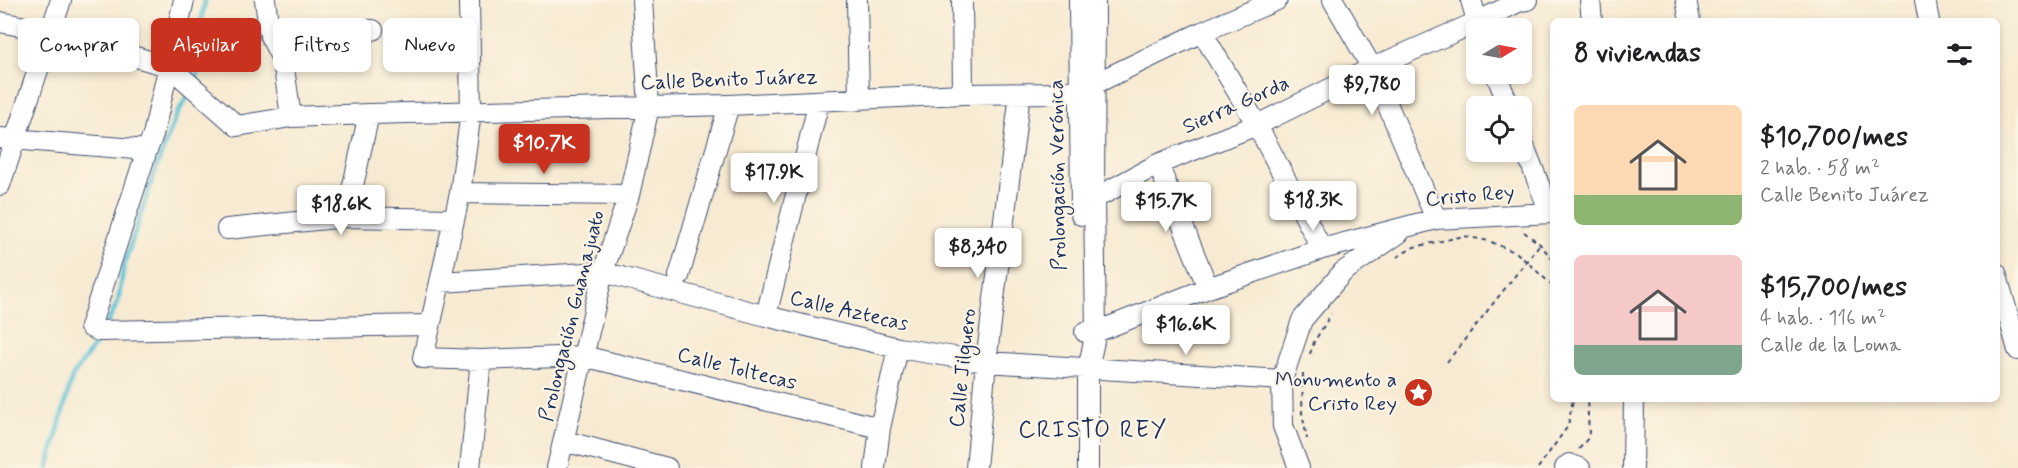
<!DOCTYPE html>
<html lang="es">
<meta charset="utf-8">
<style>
body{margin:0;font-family:Mynerve,sans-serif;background:#f6f6f6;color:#202124;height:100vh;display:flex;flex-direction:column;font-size:22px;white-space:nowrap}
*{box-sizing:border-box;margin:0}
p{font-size:20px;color:#757577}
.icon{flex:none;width:33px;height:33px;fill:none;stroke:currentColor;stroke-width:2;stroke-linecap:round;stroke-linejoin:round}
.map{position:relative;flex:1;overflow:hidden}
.details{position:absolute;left:1550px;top:18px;width:450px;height:384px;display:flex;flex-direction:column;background:#fff;border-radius:9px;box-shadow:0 3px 9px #0003}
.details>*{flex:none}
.top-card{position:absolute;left:18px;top:18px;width:570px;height:54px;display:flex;gap:12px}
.needle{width:39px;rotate:80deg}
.controls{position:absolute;left:1466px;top:18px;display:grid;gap:12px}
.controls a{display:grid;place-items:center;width:66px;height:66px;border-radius:9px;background:#fff;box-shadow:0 3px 9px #0003;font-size:30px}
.price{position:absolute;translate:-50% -51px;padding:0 14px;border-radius:6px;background:#fff;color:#222;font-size:20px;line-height:39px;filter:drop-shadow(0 2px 3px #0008)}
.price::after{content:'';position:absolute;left:50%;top:36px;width:18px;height:14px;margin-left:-9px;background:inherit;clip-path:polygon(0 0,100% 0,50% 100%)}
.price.selected{background:#c8321e;color:#fff}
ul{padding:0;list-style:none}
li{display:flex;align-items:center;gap:18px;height:150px;padding:0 24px}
li span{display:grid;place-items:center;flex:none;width:168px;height:120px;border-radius:9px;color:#555}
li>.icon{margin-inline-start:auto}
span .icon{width:72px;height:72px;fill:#fffc;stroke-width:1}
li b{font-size:26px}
h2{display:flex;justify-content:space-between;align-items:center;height:72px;padding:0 24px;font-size:26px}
.pill{padding:0 21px;border-radius:9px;background:#fff;box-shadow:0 3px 9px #0003;font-size:21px;line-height:54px}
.pill.selected{background:#c8321e;color:#fff}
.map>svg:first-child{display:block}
</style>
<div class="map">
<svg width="2018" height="468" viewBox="0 0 2018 468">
<rect width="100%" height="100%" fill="#fcf5e5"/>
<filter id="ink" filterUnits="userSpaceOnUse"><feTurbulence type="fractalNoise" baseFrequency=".0167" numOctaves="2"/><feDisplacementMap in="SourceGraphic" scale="12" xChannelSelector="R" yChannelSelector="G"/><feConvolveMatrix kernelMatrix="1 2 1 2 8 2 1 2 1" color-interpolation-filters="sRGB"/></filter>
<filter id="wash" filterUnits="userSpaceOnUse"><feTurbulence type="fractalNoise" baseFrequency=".008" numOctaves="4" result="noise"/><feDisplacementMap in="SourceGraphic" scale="24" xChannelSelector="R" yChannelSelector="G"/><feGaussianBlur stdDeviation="1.35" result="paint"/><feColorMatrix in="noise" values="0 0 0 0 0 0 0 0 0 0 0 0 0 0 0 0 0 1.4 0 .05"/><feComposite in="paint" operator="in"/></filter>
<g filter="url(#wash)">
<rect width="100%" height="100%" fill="#f7ead2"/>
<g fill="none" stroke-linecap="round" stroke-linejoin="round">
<path stroke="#5cc4d9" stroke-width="4.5" d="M 196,82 L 201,60 L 199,34 L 205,0
M 106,326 L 118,302 L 124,265 L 156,168 L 176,116 L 190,92
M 48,468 L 72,377 L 101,336"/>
</g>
</g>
<g filter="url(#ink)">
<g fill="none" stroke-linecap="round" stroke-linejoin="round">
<defs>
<path id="minor" d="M 265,0 L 270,36 L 283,61 L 291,117
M 469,0 L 471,112 L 460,193 L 423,358 L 481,360 L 583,356 L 880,428
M 857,0 L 859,100
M 962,0 L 963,94
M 1079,0 L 1081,215
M 1333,0 L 1372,68 L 1436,219
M 1471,0 L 1479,28
M 1590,0 L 1592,21
M 1686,0 L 1690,21
M 1925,0 L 1929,21
M 0,22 L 51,32 L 170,67 L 237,126 L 291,117 L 369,114 L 729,105 L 963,94 L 1062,93 L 1094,84 L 1202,32 L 1277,0
M 1202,32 L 1257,125 L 1322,249
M 270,36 L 373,30
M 1496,74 L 1509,106
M 0,138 L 147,150 L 153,135 L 184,0
M 1521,138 L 1550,213
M 147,150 L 90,327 L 99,331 L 429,325
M 1158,164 L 1208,288
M 0,185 L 61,0
M 460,193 L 629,195
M 1080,204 L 1094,199 L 1158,164 L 1257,125 L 1372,68 L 1477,22 L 1520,1 L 1527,0
M 346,217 L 369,114
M 227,229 L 346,217 L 454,219
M 1996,273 L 2018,350
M 679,276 L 729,105
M 440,282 L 603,272 L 766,316 L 898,348 L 986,362 L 1282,380
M 766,316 L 819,101
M 1085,332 L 1096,332 L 1208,288 L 1322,249 L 1436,219 L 1552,213
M 564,441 L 667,468
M 470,468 L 481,360
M 557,468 L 603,272 L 629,195 L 649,107 L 642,0
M 875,468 L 880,428 L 898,348
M 976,468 L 986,362 L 1020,94
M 1088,468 L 1088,369 L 1096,332 L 1094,199 L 1095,0
M 1299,468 L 1283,426 L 1282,380 L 1302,320 L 1343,272 L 1399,233
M 1565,468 L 1569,464 L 1580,468
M 1633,468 L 1634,399"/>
</defs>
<use href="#minor" stroke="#3c4b6f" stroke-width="22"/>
<path stroke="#3c4b6f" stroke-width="2" stroke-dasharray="4.5 4.5" stroke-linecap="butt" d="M 1524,232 L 1540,244 L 1552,259
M 1397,257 L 1414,247 L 1464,236 L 1489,241 L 1517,253 L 1552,285
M 1310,354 L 1314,342 L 1331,314
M 1447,362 L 1540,244
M 1303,374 L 1302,413 L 1307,439
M 1579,449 L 1588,438 L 1589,432 L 1587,399
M 1538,468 L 1568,426 L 1573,399"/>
<use href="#minor" stroke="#fff" stroke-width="20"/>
</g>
</g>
<defs>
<symbol id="sight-disc" viewBox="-11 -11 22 22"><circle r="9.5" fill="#c8321e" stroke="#fcf5e5"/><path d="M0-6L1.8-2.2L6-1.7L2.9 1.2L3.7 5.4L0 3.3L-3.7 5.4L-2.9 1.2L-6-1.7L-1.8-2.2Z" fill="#fff"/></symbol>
</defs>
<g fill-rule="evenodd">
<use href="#sight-disc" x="1402" y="376" width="33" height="33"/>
</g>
<g text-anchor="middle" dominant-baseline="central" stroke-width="4.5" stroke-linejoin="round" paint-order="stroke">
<g font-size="21" fill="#1b2f5e" stroke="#fcf5e5">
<text transform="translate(729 80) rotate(-2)">Calle Benito Juárez</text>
<text transform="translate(1236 105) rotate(-24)">Sierra Gorda</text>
<text transform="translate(1058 175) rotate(-91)">Prolongación Verónica</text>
<text transform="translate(1470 196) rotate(-5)">Cristo Rey</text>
<text transform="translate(849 311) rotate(13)">Calle Aztecas</text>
<text transform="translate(572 316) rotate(-76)">Prolongación Guanajuato</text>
<text transform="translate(963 368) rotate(-84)">Calle Jilguero</text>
<text transform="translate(737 369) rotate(14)">Calle Toltecas</text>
</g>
<g font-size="21" fill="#1b2f5e" stroke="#fcf5e5" text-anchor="end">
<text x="1397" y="380">Monumento a<tspan x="1397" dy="24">Cristo Rey</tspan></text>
</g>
<g font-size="24" letter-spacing="1.5" fill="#1b2f5e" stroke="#fcf5e5">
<text x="1093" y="430">CRISTO REY</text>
</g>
</g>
</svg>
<div class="controls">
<a><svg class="needle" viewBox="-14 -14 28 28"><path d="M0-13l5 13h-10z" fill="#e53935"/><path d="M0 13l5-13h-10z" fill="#757577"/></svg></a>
<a><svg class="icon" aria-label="locate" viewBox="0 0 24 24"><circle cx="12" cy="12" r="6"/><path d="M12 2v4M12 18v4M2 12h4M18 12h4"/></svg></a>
</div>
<b class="price" style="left:1372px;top:116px">$9,780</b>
<b class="price selected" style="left:544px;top:175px">$10.7K</b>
<b class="price" style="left:774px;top:204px">$17.9K</b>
<b class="price" style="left:1313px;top:232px">$18.3K</b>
<b class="price" style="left:1166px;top:233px">$15.7K</b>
<b class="price" style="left:341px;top:236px">$18.6K</b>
<b class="price" style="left:978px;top:279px">$8,340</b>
<b class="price" style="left:1186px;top:356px">$16.6K</b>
<div class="top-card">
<a class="pill">Comprar</a>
<a class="pill selected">Alquilar</a>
<a class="pill">Filtros</a>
<a class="pill">Nuevo</a>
</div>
<section class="details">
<h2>8 viviendas<svg class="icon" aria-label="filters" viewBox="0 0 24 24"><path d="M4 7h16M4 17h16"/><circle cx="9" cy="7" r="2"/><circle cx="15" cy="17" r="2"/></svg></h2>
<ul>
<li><span style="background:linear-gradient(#ffd9b3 75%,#8fb573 0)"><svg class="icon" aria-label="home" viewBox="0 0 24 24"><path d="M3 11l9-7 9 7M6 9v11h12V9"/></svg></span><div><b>$10,700/mes</b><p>2 hab. · 58 m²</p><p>Calle Benito Juárez</p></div></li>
<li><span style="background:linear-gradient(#f6c9c9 75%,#7fa58c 0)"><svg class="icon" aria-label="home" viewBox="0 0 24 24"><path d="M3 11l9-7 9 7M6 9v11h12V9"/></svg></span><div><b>$15,700/mes</b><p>4 hab. · 116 m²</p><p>Calle de la Loma</p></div></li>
</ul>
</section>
</div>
